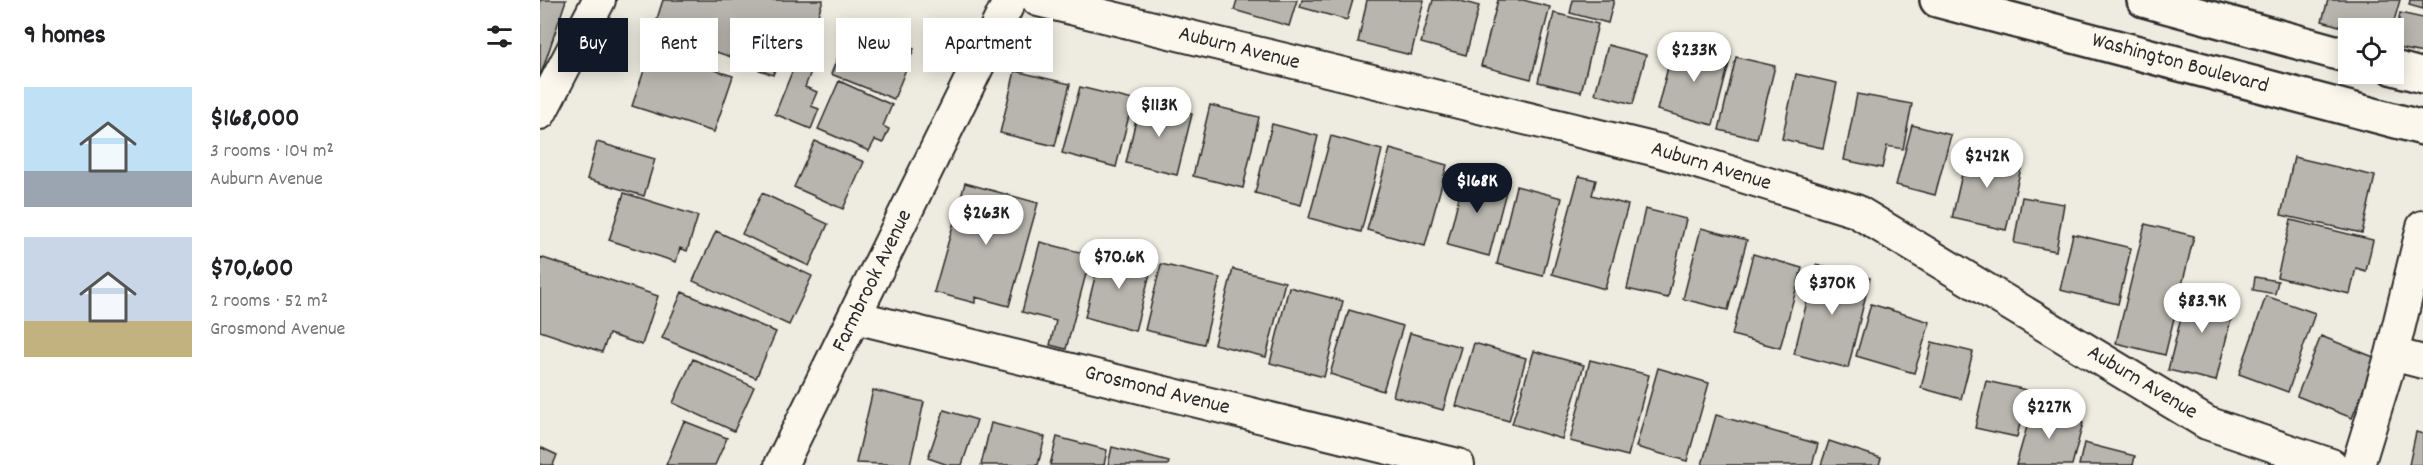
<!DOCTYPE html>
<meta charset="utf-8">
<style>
body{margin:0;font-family:Dekko,sans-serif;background:#f2f2f2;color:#202124;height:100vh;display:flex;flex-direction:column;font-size:22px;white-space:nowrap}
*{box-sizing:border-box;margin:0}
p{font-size:20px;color:#757577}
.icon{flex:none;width:33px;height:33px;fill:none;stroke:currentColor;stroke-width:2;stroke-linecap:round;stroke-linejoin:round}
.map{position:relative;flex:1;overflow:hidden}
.details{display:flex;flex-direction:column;background:#fff;width:540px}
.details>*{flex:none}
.banner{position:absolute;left:18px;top:18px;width:570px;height:54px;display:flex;gap:12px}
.controls{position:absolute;left:1798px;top:18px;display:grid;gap:12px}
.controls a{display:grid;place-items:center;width:66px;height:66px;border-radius:0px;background:#fff;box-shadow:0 3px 15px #0003;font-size:30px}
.price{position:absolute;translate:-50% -51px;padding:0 14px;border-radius:21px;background:#fff;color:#222;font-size:20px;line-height:39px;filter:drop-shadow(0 2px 3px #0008)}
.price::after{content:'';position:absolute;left:50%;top:36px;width:18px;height:14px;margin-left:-9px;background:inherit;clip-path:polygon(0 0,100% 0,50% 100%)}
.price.active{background:#111827;color:#fff}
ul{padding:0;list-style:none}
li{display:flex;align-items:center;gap:18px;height:150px;padding:0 24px}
li span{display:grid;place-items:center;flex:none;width:168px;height:120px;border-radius:0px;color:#555}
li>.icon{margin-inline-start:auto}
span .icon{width:72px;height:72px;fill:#fffc;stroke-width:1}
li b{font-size:26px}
h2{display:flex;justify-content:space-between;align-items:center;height:72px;padding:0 24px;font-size:26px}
.pill{padding:0 21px;border-radius:0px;background:#fff;box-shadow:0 3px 15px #0003;font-size:21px;line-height:54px}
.pill.active{background:#111827;color:#fff}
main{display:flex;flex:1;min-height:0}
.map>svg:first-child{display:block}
</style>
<main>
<section class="details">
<h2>9 homes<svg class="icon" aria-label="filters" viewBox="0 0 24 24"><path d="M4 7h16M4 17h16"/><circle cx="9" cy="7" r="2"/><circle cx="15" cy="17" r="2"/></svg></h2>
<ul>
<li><span style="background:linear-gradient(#bfe0f5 70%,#9aa5b1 0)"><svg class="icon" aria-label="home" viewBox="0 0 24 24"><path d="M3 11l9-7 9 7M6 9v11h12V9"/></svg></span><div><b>$168,000</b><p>3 rooms · 104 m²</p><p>Auburn Avenue</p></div></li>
<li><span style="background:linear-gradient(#c9d6e8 70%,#c2b280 0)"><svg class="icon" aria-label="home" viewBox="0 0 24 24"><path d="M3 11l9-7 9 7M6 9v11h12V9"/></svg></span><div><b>$70,600</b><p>2 rooms · 52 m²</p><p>Grosmond Avenue</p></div></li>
</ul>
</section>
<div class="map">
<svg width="1883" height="465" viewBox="0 0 1883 465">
<rect width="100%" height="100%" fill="#eeebe0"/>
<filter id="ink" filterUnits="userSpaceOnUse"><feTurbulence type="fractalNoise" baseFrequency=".0167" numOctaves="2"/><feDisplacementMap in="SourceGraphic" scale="12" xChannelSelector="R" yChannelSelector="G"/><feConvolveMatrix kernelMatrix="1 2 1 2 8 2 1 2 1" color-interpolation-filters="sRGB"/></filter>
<g filter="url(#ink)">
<path fill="#b8b5ae" stroke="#2b2b2b" stroke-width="1.5" d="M 0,0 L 26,0 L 0,77 Z
M 123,0 L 283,0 L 272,33 L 241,23 L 233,46 L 206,62 L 113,31 Z
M 697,0 L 757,0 L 749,26 L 694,10 Z
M 762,0 L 813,0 L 807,20 L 760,7 Z
M 827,0 L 884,0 L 871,55 L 818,42 Z
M 893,0 L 917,0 L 939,6 L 926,55 L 881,43 Z
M 958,0 L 983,0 L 1010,7 L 991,79 L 941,66 Z
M 1033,0 L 1074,0 L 1068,23 L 1030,13 Z
M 1788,0 L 1860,0 L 1852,28 L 1809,29 L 1782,21 Z
M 1870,0 L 1883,0 L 1883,9 L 1869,5 Z
M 1014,13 L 1058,24 L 1041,92 L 998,82 Z
M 1860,13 L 1883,18 L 1883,53 L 1854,47 Z
M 311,24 L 374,49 L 354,99 L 291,74 Z
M 1135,40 L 1191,56 L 1173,125 L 1117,110 Z
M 1068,45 L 1106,55 L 1093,104 L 1055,94 Z
M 220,47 L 241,55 L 233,75 L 212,67 Z
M 111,50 L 193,76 L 174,132 L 92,106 Z
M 1196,57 L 1235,66 L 1217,139 L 1179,130 Z
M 256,62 L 272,69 L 265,87 L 277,92 L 271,106 L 279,109 L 271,129 L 235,114 Z
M 475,71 L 530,84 L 515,146 L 460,133 Z
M 1256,74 L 1297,83 L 1283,148 L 1242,139 Z
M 299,81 L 352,105 L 343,126 L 349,129 L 343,143 L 335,140 L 329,151 L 278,129 Z
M 540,87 L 593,100 L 576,167 L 522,153 Z
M 1317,94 L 1372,104 L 1363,149 L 1347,146 L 1342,168 L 1304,160 Z
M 600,102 L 652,114 L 637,175 L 586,163 Z
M 670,105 L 719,117 L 703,188 L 653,176 Z
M 732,124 L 778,136 L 761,205 L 715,193 Z
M 1372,125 L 1411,135 L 1395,195 L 1356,185 Z
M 791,136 L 842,150 L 821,232 L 769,218 Z
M 275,141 L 324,162 L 303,209 L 254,187 Z
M 57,142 L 115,159 L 104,196 L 47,179 Z
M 1428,148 L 1483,160 L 1466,230 L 1412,218 Z
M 850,149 L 907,165 L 885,246 L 827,230 Z
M 1754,157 L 1835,176 L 1822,233 L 1741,215 Z
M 925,173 L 968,184 L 949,256 L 907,245 Z
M 1039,176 L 1056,180 L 1052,195 L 1088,205 L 1065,289 L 1012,274 Z
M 425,183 L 498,203 L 469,306 L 435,297 L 435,303 L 394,292 Z
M 976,186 L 1022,198 L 1003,276 L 957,264 Z
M 84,193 L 158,216 L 147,251 L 140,248 L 136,262 L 69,240 Z
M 222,193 L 288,224 L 269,266 L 202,234 Z
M 1482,197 L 1524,204 L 1516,251 L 1474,243 Z
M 1105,209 L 1146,219 L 1128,298 L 1087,289 Z
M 1751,220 L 1833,240 L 1826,271 L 1816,268 L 1810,294 L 1737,277 Z
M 1605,224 L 1654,236 L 1625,355 L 1576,343 Z
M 1161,228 L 1207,240 L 1188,310 L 1143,299 Z
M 176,231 L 272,276 L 249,325 L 153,281 Z
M 1533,234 L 1591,248 L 1578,304 L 1520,290 Z
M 500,242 L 551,255 L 526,349 L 510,345 L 516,321 L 482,312 Z
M 562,249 L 613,262 L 595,331 L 545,317 Z
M 1213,254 L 1262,268 L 1240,348 L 1192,335 Z
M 0,257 L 118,296 L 102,345 L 69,334 L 62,352 L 0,331 Z
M 621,264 L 680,278 L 664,344 L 605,330 Z
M 1276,265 L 1330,278 L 1308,368 L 1254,354 Z
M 693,269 L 745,282 L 726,357 L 674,344 Z
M 1715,277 L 1738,281 L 1735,294 L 1713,290 Z
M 1649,286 L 1696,298 L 1676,381 L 1628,370 Z
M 749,287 L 803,301 L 784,377 L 730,363 Z
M 142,292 L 236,332 L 216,378 L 122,338 Z
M 1726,296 L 1775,313 L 1748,392 L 1699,374 Z
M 1331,304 L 1390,322 L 1374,373 L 1316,356 Z
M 809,310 L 863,326 L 843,391 L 790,374 Z
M 870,333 L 921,347 L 903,410 L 853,396 Z
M 1781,336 L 1836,358 L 1812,418 L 1757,396 Z
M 1392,342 L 1433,352 L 1421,399 L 1381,388 Z
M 934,343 L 986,358 L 969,421 L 916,406 Z
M 994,351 L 1044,365 L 1022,439 L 972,424 Z
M 153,359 L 214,387 L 194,431 L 133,403 Z
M 1050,360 L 1109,375 L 1088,456 L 1030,441 Z
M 1118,368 L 1169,383 L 1147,461 L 1096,447 Z
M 1446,381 L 1487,390 L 1477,437 L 1435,428 Z
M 333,390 L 384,402 L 370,465 L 316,463 Z
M 1492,409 L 1543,423 L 1532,465 L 1476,465 Z
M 404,410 L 437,420 L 422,465 L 408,465 L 388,458 Z
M 1176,415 L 1278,444 L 1272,465 L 1162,465 Z
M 144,421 L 187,438 L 175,465 L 126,465 Z
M 451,423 L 505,437 L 498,465 L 441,465 Z
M 1876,432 L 1883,434 L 1883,465 L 1869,465 Z
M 517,437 L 567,450 L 564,465 L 510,465 Z
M 1289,441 L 1341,458 L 1339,465 L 1281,465 Z
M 1544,443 L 1595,456 L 1593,465 L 1539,465 Z
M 0,447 L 17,455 L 13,465 L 0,465 Z
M 572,447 L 629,462 L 628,465 L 568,465 Z"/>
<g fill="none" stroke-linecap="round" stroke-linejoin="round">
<defs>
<path id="street" d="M 498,0 L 1121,151 L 1316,211 L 1667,423 L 1791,465
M 0,113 L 59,0
M 315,317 L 918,465
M 1852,354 L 1883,362
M 241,465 L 470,0
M 1818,465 L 1852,354 L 1883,227"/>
<path id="highway" d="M 1397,0 L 1883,128
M 1604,0 L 1809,56
M 1854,68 L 1883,76"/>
</defs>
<use href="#street" stroke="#2b2b2b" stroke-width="36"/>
<use href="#highway" stroke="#2b2b2b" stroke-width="38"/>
<use href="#street" stroke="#fbf7ec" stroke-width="32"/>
<use href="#highway" stroke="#fbf7ec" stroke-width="33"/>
</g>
</g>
<g text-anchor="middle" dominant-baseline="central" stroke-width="5" stroke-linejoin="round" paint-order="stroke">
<g font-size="22" fill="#2b2b2b" stroke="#fbf7ec">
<text transform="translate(699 49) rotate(14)">Auburn Avenue</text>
<text transform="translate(1640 64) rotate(15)">Washington Boulevard</text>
<text transform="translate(1171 167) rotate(17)">Auburn Avenue</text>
<text transform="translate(333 281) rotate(-64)">Farmbrook Avenue</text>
<text transform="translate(1602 383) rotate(31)">Auburn Avenue</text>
<text transform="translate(617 391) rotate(14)">Grosmond Avenue</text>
</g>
</g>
</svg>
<div class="controls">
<a><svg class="icon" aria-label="locate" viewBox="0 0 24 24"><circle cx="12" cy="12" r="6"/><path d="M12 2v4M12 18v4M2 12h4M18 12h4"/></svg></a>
</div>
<b class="price" style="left:1154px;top:83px">$233K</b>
<b class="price" style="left:619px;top:138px">$113K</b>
<b class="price" style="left:1447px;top:189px">$242K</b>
<b class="price active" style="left:937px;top:214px">$168K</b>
<b class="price" style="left:446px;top:246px">$263K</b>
<b class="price" style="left:579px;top:290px">$70.6K</b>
<b class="price" style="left:1292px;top:316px">$370K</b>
<b class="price" style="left:1662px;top:334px">$83.9K</b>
<b class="price" style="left:1509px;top:440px">$227K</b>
<div class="banner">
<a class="pill active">Buy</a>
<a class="pill">Rent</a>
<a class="pill">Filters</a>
<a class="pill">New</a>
<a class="pill">Apartment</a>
</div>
</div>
</main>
